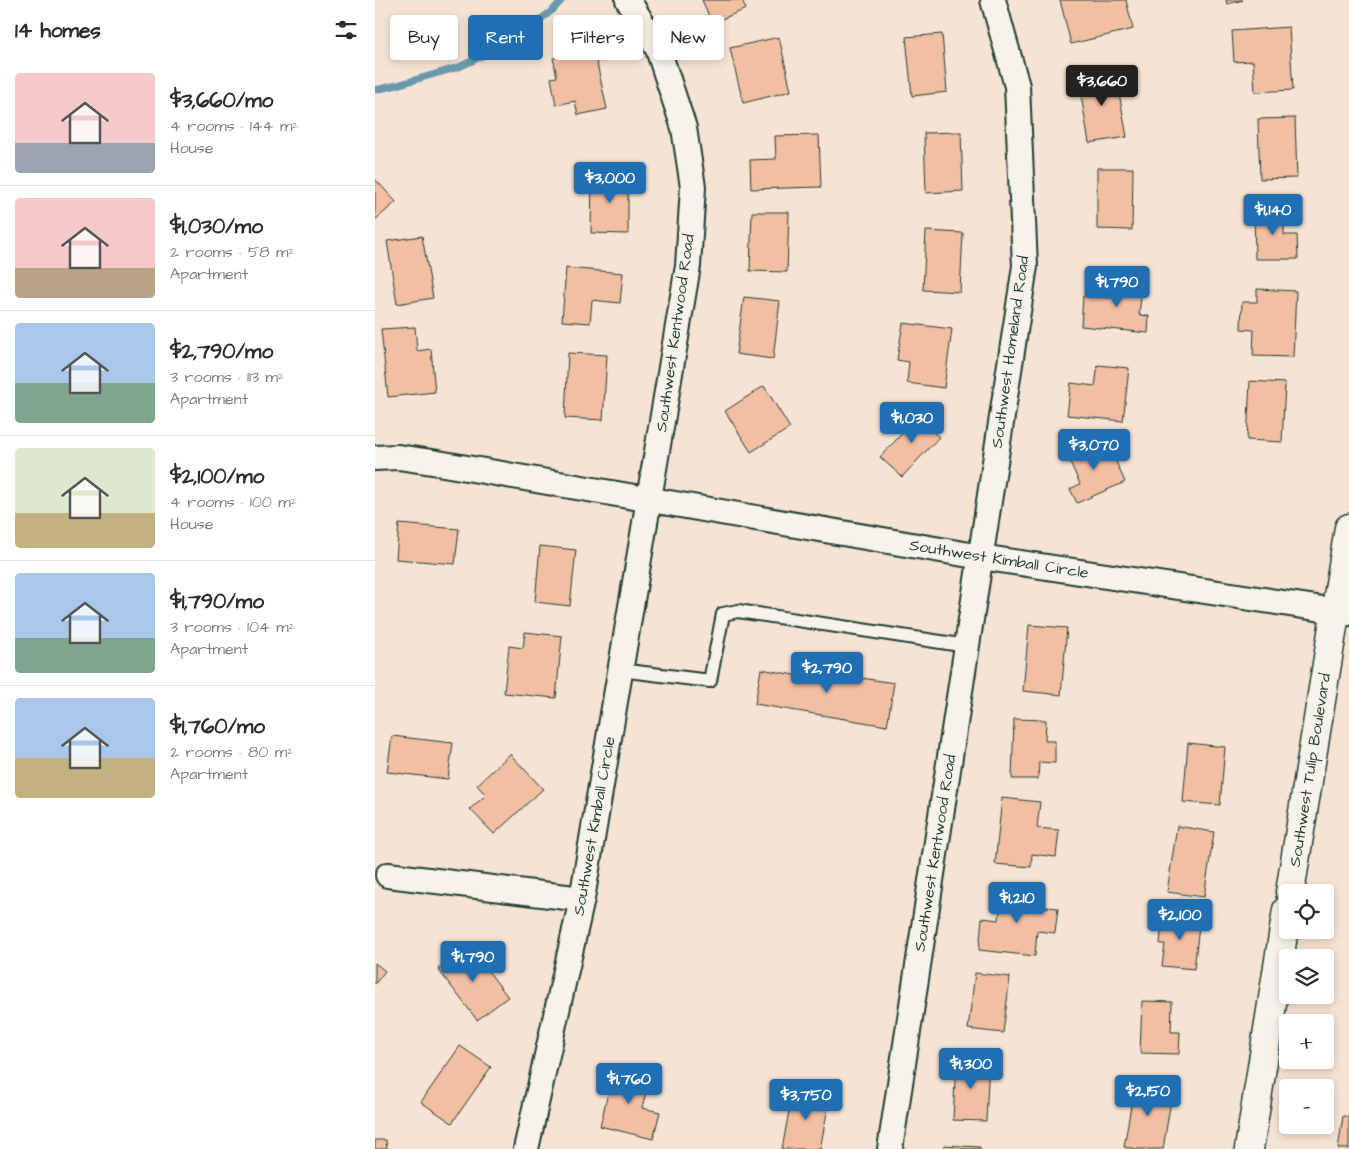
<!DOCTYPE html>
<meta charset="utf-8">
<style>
body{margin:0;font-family:"Architects Daughter",sans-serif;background:#f2f2f3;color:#2b2b33;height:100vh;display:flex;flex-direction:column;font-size:19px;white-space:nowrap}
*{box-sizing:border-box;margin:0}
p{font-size:16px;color:#7c7c81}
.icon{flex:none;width:28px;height:28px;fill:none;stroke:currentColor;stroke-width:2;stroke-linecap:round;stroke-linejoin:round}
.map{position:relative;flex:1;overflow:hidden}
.details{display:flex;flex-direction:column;background:#fff;width:375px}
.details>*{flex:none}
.guide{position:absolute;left:15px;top:15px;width:475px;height:45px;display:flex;gap:10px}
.buttons{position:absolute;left:904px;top:884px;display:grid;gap:10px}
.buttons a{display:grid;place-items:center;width:55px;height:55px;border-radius:5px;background:#fff;box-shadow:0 2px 8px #0003;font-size:25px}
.price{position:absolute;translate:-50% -42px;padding:0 11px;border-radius:5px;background:#1f6fb2;color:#fff;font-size:16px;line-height:32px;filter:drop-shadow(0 1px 2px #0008)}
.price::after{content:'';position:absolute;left:50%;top:30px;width:15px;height:11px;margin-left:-8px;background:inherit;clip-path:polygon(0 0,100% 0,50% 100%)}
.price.active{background:#222;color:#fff}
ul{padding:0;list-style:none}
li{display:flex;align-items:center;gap:15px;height:125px;padding:0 15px}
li+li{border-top:1px solid #e1e1e2}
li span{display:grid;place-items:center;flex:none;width:140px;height:100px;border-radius:5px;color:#555}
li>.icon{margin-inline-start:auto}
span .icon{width:60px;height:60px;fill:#fffc;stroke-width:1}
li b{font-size:21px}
h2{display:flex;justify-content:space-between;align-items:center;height:60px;padding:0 15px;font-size:21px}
.chip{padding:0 18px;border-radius:5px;background:#fff;box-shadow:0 2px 8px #0003;font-size:18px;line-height:45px}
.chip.active{background:#1f6fb2;color:#fff}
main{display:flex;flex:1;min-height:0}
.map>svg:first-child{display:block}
</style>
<main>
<section class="details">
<h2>14 homes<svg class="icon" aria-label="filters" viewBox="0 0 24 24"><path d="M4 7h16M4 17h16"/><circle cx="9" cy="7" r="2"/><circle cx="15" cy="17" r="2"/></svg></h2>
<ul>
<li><span style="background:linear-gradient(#f6c9c9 70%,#9aa5b1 0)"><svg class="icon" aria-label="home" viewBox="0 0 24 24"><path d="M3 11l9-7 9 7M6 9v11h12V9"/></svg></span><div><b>$3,660/mo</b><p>4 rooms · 144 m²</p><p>House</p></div></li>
<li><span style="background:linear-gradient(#f6c9c9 70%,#b9a48a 0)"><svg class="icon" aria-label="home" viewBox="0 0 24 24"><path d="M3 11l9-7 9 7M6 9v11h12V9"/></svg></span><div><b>$1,030/mo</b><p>2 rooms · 58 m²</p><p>Apartment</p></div></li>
<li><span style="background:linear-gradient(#a9c7e8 60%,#7fa58c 0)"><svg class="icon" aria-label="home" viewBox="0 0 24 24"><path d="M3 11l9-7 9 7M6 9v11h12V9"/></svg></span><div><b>$2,790/mo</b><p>3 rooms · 113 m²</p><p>Apartment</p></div></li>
<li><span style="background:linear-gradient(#dfe7d0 65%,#c2b280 0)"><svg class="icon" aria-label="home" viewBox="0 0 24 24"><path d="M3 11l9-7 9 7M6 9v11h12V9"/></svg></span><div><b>$2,100/mo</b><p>4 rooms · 100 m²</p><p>House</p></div></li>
<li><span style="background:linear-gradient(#a9c7e8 65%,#7fa58c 0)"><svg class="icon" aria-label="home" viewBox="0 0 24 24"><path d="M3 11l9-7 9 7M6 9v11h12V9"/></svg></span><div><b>$1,790/mo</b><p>3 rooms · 104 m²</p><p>Apartment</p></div></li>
<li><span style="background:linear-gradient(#a9c7e8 60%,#c2b280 0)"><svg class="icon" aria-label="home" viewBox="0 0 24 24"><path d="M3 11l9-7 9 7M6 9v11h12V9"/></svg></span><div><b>$1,760/mo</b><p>2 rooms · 80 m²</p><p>Apartment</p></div></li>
</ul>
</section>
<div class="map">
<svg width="974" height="1149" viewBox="0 0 974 1149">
<rect width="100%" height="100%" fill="#f6e3d3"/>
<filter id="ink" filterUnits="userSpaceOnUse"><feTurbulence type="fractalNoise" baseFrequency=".02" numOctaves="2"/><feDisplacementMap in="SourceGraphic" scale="10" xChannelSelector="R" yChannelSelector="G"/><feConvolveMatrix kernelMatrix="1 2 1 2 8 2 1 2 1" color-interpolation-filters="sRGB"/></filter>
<g filter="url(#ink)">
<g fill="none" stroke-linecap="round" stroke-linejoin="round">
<path stroke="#6b99ad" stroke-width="7" d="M 0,90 L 22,85 L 84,67 L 132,44 L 178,10 L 187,0"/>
</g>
<path fill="#f2bfa2" stroke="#1f3d34" d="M 327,0 L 367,0 L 371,9 L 337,23 Z
M 685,0 L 751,0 L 758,29 L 696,44 Z
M 851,0 L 868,0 L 852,4 Z
M 914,27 L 918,90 L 880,92 L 878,61 L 859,62 L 857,31 Z
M 567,34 L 572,92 L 537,96 L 531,37 Z
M 404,37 L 416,91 L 368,103 L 355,48 Z
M 219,50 L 232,109 L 203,115 L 200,101 L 181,105 L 176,78 L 182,77 L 178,58 Z
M 740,71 L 752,137 L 714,143 L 703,77 Z
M 920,118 L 922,178 L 885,179 L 883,119 Z
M 586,132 L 588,191 L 551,193 L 549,133 Z
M 444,135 L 446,187 L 376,189 L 375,160 L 401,159 L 400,136 Z
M 722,168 L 758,168 L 757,230 L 722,229 Z
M 217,174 L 253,175 L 253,234 L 216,233 Z
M 0,179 L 21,202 L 0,220 Z
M 909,207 L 909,235 L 922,235 L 923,259 L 880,259 L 879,208 Z
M 377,212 L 414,212 L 412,272 L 375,271 Z
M 551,231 L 588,233 L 585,292 L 548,290 Z
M 47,236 L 58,298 L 22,304 L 12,241 Z
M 191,268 L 248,273 L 245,303 L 217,300 L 215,323 L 187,321 Z
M 738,276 L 768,279 L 764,315 L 774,316 L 773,333 L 706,326 L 708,296 L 735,298 Z
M 882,289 L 921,291 L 918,357 L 878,356 L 879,330 L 866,329 L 867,302 L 882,302 Z
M 369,297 L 405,301 L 398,359 L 361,354 Z
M 528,323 L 577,329 L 569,388 L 532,383 L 534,362 L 522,360 Z
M 40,327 L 42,351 L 56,349 L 60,392 L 13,397 L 6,329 Z
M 193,353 L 232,355 L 228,420 L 190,418 Z
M 723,365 L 754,368 L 748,421 L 692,415 L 696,383 L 720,386 Z
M 875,381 L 910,383 L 907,442 L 872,440 Z
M 389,386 L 415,428 L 376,452 L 350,411 Z
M 550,409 L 566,424 L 559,433 L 564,437 L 527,477 L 505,457 Z
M 719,440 L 725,452 L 735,448 L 750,482 L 702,503 L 695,489 L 705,484 L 691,453 Z
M 24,524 L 84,529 L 80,564 L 21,559 Z
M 165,546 L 201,550 L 195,606 L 160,602 Z
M 654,625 L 692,628 L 686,695 L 648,691 Z
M 150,632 L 187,636 L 181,698 L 129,693 L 134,646 L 148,648 Z
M 433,661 L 469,667 L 467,675 L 519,683 L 512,726 L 380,704 L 386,669 L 431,677 Z
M 639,719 L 671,720 L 670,741 L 680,741 L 680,763 L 664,762 L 663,779 L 637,779 Z
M 17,736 L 78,743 L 73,779 L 12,772 Z
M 813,743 L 850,747 L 845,805 L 808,802 Z
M 135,754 L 168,789 L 119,834 L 95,809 L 111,795 L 102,785 Z
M 627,798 L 665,802 L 662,828 L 684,830 L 681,857 L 657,854 L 656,867 L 620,864 Z
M 802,826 L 839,832 L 829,897 L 792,892 Z
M 627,887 L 659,890 L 658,906 L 683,908 L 680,933 L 662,931 L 660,956 L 604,950 L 607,918 L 624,920 Z
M 788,914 L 825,918 L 819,969 L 787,966 L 790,944 L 785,944 Z
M 94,946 L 133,997 L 102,1020 L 63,969 Z
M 0,963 L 10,971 L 0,984 Z
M 600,973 L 635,977 L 628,1033 L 593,1029 Z
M 767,1001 L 797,1002 L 796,1032 L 805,1032 L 804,1054 L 765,1053 Z
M 85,1046 L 116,1067 L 77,1123 L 46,1102 Z
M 581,1060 L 614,1061 L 611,1121 L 578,1120 Z
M 239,1068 L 275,1077 L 267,1108 L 285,1112 L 278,1139 L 225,1126 Z
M 760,1082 L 798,1088 L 788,1149 L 762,1149 L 749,1147 Z
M 418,1090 L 455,1097 L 445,1149 L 407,1149 Z
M 968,1116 L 974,1117 L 974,1149 L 963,1149 Z
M 0,1140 L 11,1140 L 12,1149 L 0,1149 Z
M 569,1145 L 605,1147 L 605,1149 L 569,1149 Z"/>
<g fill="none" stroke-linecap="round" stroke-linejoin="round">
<defs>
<path id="lane" d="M 245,670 L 335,681 L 348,614 L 363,611 L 592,646"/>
<path id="street" d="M 0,458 L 23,457 L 57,462 L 606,557 L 974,613
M 13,875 L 207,899
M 151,1149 L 207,899 L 313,266 L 318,187 L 309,128 L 283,49 L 253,0
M 515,1149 L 650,266 L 642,86 L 618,0"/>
<path id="secondary" d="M 915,892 L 974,528
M 874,1149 L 912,910"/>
</defs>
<use href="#lane" stroke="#1f3d34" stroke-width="16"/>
<use href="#street" stroke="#1f3d34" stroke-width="28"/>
<use href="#secondary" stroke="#1f3d34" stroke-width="31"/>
<use href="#lane" stroke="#f7f3e8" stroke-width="12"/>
<use href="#street" stroke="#f7f3e8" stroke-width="24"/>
<use href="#secondary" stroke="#f7f3e8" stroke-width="28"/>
</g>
</g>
<g text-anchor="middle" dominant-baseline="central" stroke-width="4.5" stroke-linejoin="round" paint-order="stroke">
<g font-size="16" fill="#1f3d34" stroke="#f7f3e8">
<text transform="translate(300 333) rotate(-82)">Southwest Kentwood Road</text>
<text transform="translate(635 352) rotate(-82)">Southwest Homeland Road</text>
<text transform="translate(624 559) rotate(9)">Southwest Kimball Circle</text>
<text transform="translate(935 770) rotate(-81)">Southwest Tulip Boulevard</text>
<text transform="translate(219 826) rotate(-80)">Southwest Kimball Circle</text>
<text transform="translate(560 853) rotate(-81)">Southwest Kentwood Road</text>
</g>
</g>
</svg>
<div class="buttons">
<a><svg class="icon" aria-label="locate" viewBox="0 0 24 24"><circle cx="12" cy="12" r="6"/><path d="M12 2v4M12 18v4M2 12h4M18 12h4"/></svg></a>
<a><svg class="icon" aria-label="layers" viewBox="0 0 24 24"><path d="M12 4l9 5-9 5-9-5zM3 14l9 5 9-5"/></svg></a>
<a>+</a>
<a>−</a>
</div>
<b class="price active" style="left:727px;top:107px">$3,660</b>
<b class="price" style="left:235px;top:204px">$3,000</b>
<b class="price" style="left:898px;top:236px">$1,140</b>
<b class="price" style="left:742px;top:308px">$1,790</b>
<b class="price" style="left:537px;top:444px">$1,030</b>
<b class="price" style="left:719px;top:471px">$3,070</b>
<b class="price" style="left:452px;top:694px">$2,790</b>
<b class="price" style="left:642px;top:924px">$1,210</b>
<b class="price" style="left:805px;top:941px">$2,100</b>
<b class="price" style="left:98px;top:983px">$1,790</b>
<b class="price" style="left:596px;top:1090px">$1,300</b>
<b class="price" style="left:254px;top:1105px">$1,760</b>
<b class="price" style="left:773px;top:1117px">$2,150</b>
<b class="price" style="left:431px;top:1121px">$3,750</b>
<div class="guide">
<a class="chip">Buy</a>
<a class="chip active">Rent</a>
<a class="chip">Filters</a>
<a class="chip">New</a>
</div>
</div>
</main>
